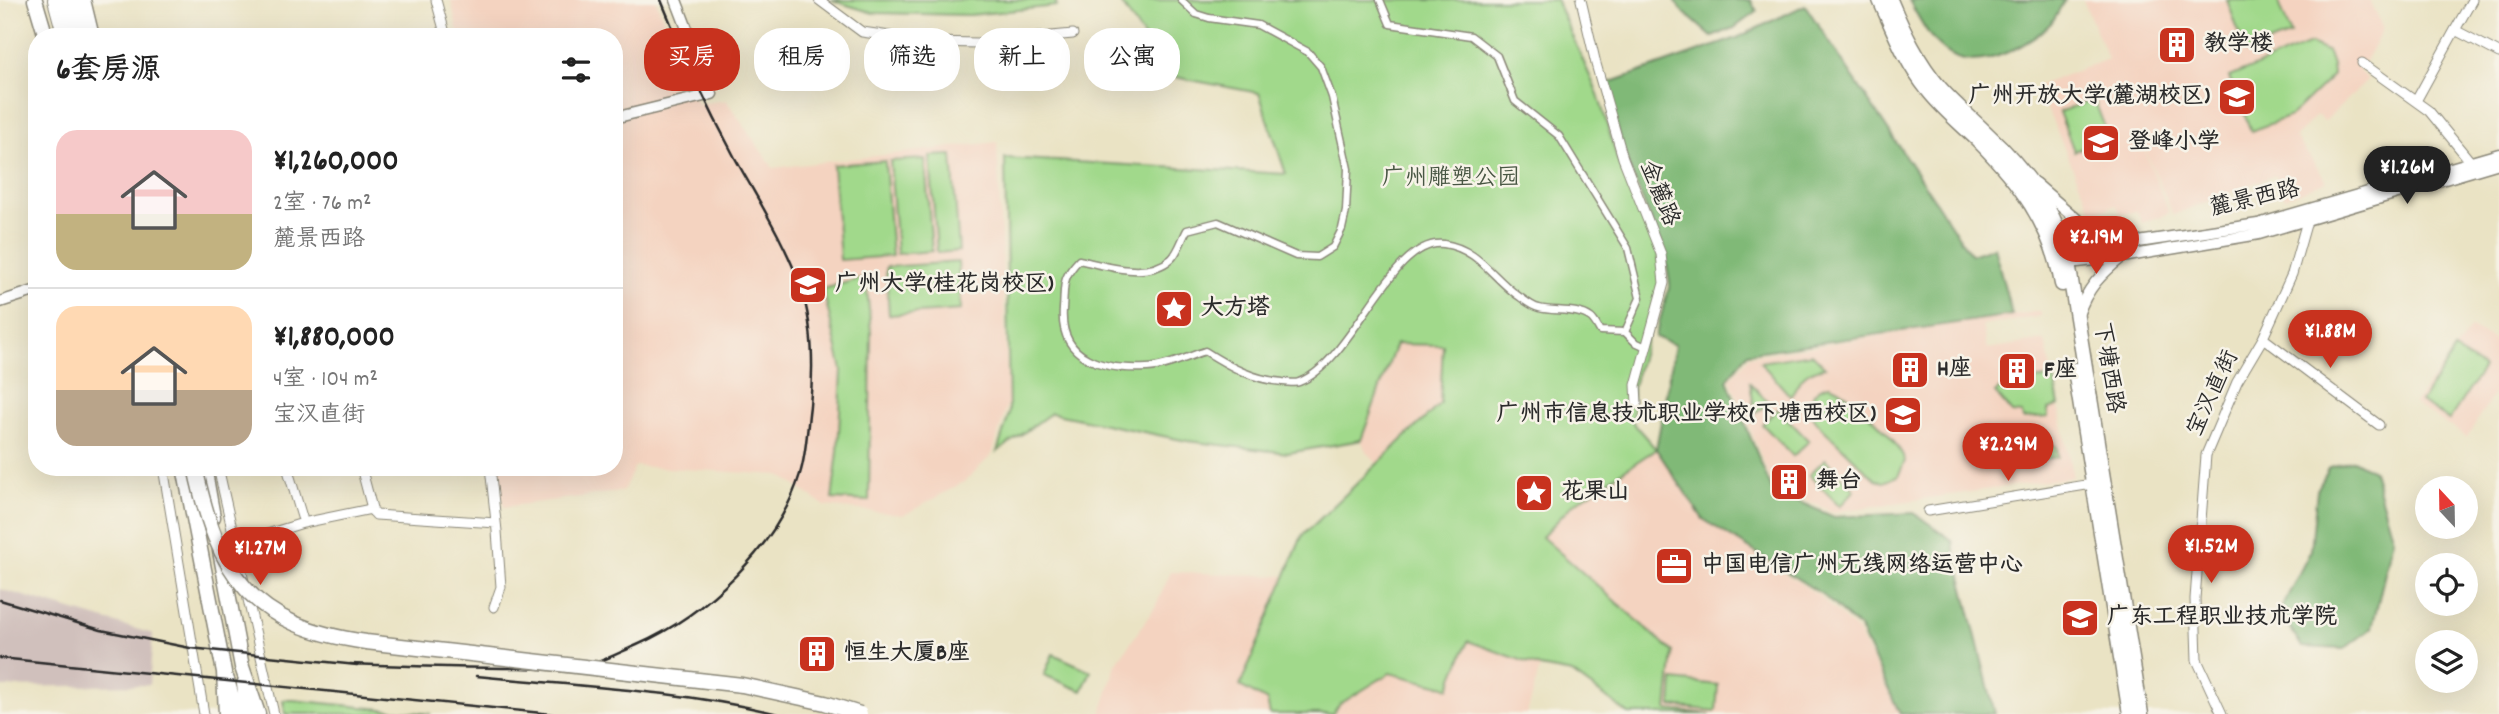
<!DOCTYPE html>
<html lang="zh">
<meta charset="utf-8">
<style>
body{margin:0;font-family:Dekko,"LXGW WenKai TC",sans-serif;background:#f2f2f2;color:#222;height:100vh;display:flex;flex-direction:column;font-size:26px;white-space:nowrap}
*{box-sizing:border-box;margin:0}
p{font-size:23px;color:#767676}
.icon{flex:none;width:38px;height:38px;fill:none;stroke:currentColor;stroke-width:2;stroke-linecap:round;stroke-linejoin:round}
.map{position:relative;flex:1;overflow:hidden}
.side{position:absolute;left:28px;top:28px;width:595px;height:448px;display:flex;flex-direction:column;background:#fff;border-radius:28px;box-shadow:0 7px 28px #0002}
.side>*{flex:none}
.hud{position:absolute;left:644px;top:28px;width:665px;height:63px;display:flex;gap:14px}
.needle{width:46px;rotate:338deg}
.controls{position:absolute;left:2415px;top:476px;display:grid;gap:14px}
.controls a{display:grid;place-items:center;width:63px;height:63px;border-radius:50%;background:#fff;box-shadow:0 7px 28px #0002;font-size:35px}
.price{position:absolute;translate:-50% -60px;padding:0 16px;border-radius:24px;background:#c8321e;color:#fff;font-size:23px;line-height:46px;filter:drop-shadow(0 2px 4px #0008)}
.price::after{content:'';position:absolute;left:50%;top:42px;width:21px;height:16px;margin-left:-10px;background:inherit;clip-path:polygon(0 0,100% 0,50% 100%)}
.price.current{background:#222;color:#fff}
ul{padding:0;list-style:none}
li{display:flex;align-items:center;gap:21px;height:175px;padding:0 28px}
li+li{border-top:2px solid #e0e0e0}
li span{display:grid;place-items:center;flex:none;width:196px;height:140px;border-radius:21px;color:#555}
li>.icon{margin-inline-start:auto}
span .icon{width:84px;height:84px;fill:#fffc;stroke-width:1}
li b{font-size:30px}
h2{display:flex;justify-content:space-between;align-items:center;height:84px;padding:0 28px;font-size:30px}
.tag{padding:0 24px;border-radius:28px;background:#fff;box-shadow:0 7px 28px #0002;font-size:24px;line-height:63px}
.tag.current{background:#c8321e;color:#fff}
.map>svg:first-child{display:block}
</style>
<div class="map">
<svg width="2499" height="714" viewBox="0 0 2499 714">
<rect width="100%" height="100%" fill="#f7f3e8"/>
<filter id="ink" filterUnits="userSpaceOnUse"><feTurbulence type="fractalNoise" baseFrequency=".0143" numOctaves="2"/><feDisplacementMap in="SourceGraphic" scale="14" xChannelSelector="R" yChannelSelector="G"/><feConvolveMatrix kernelMatrix="1 2 1 2 8 2 1 2 1" color-interpolation-filters="sRGB"/></filter>
<filter id="wash" filterUnits="userSpaceOnUse"><feTurbulence type="fractalNoise" baseFrequency=".00686" numOctaves="4" result="noise"/><feDisplacementMap in="SourceGraphic" scale="28" xChannelSelector="R" yChannelSelector="G"/><feGaussianBlur stdDeviation="1.57" result="paint"/><feColorMatrix in="noise" values="0 0 0 0 0 0 0 0 0 0 0 0 0 0 0 0 0 1.4 0 .05"/><feComposite in="paint" operator="in"/></filter>
<g filter="url(#wash)">
<rect width="100%" height="100%" fill="#eae3c4"/>
<path fill="#f4d3c0" d="M 451,0 L 656,0 L 688,88 L 698,104 L 726,100 L 773,168 L 997,142 L 1008,402 L 992,455 L 964,482 L 904,515 L 825,506 L 780,475 L 635,466 L 623,491 L 504,507 L 496,467 L 614,467 L 614,37 L 459,37 Z
M 2083,0 L 2370,0 L 2383,29 L 2359,71 L 2368,80 L 2324,122 L 2317,115 L 2295,137 L 2327,181 L 2285,198 L 2275,175 L 2173,215 L 2139,135 L 2169,213 L 2142,223 L 2137,211 L 2122,214 L 2116,205 L 2093,214 L 2037,86 L 2108,59 Z
M 2041,311 L 2041,316 L 1982,326 L 1987,349 L 2045,340 L 2073,477 L 1833,512 L 1773,486 L 1730,379 L 1750,356 Z
M 2471,328 L 2499,343 L 2499,385 L 2467,437 L 2414,404 Z
M 1396,344 L 1443,345 L 1440,404 L 1377,464 L 1365,449 L 1361,440 Z
M 1656,449 L 1703,519 L 1818,595 L 1858,632 L 1899,714 L 1711,714 L 1667,710 L 1542,537 L 1572,505 Z
M 1171,572 L 1285,576 L 1240,686 L 1267,702 L 1270,714 L 1101,714 L 1116,664 L 1155,607 Z
M 1468,640 L 1540,667 L 1527,714 L 1332,714 L 1340,704 L 1390,673 L 1448,688 Z"/>
<path fill="#d0c0bc" d="M 0,589 L 153,634 L 149,685 L 0,687 Z"/>
<path fill="#a1d98b" stroke="#66825b" stroke-width="2" d="M 831,0 L 1055,0 L 1057,6 L 970,15 L 873,13 Z
M 1119,0 L 1556,0 L 1598,94 L 1617,158 L 1659,254 L 1662,283 L 1633,386 L 1633,423 L 1656,449 L 1572,505 L 1542,537 L 1673,652 L 1667,710 L 1711,714 L 1629,714 L 1572,673 L 1540,667 L 1468,641 L 1449,688 L 1390,673 L 1340,704 L 1332,714 L 1270,714 L 1267,701 L 1240,686 L 1302,536 L 1440,404 L 1443,345 L 1396,344 L 1361,440 L 1288,453 L 1187,441 L 1051,413 L 997,452 L 1009,414 L 1005,158 L 1286,174 L 1259,93 L 1170,76 Z
M 2227,0 L 2278,0 L 2291,35 L 2246,52 Z
M 2310,44 L 2327,51 L 2332,65 L 2333,75 L 2291,116 L 2251,131 L 2229,77 Z
M 2094,99 L 2109,138 L 2074,151 L 2059,112 Z
M 952,155 L 959,251 L 937,253 L 930,156 Z
M 925,159 L 932,251 L 897,254 L 890,161 Z
M 885,161 L 892,256 L 840,260 L 833,165 Z
M 958,262 L 961,310 L 889,315 L 886,267 Z
M 866,277 L 871,332 L 869,501 L 832,499 L 838,452 L 842,370 L 823,289 Z
M 2455,350 L 2483,368 L 2449,420 L 2421,402 Z
M 1812,354 L 1825,367 C 1806,370 1798,380 1791,397 L 1760,362 Z
M 2054,377 L 2059,406 L 2048,409 L 2048,417 L 2023,419 L 2022,414 L 2012,413 L 1995,393 L 2006,384 Z
M 1750,383 L 1770,404 L 1755,412 Z
M 1829,385 C 1848,389 1901,443 1905,461 L 1898,476 L 1884,482 L 1876,480 L 1816,422 C 1804,406 1810,389 1829,385 Z
M 1778,409 L 1809,441 L 1793,456 L 1762,424 Z
M 2047,441 L 2057,447 L 2058,457 L 2002,465 L 2001,457 L 2016,453 L 2024,443 Z
M 1825,459 L 1855,490 L 1840,506 L 1809,475 Z
M 1053,654 L 1091,671 L 1082,691 L 1044,675 Z
M 1673,680 L 1718,685 L 1716,711 L 1671,706 Z
M 283,700 L 293,700 L 431,714 L 285,714 Z"/>
<path fill="#80b977" stroke="#567251" stroke-width="2" d="M 1675,0 L 1750,0 L 1757,11 L 1734,28 L 1712,37 L 1680,9 Z
M 1909,0 L 2065,0 C 2060,7 2056,17 2051,23 C 2031,44 1985,69 1957,58 C 1933,48 1921,22 1909,0 Z
M 1805,5 L 1971,255 L 1994,247 L 2012,315 L 1748,353 L 1727,380 L 1772,490 L 1834,517 L 1914,513 L 1952,540 L 1995,714 L 1900,714 L 1860,629 L 1823,595 L 1703,519 L 1656,449 L 1675,345 L 1655,337 L 1670,284 L 1665,254 L 1625,157 L 1606,84 L 1737,38 Z
M 2353,460 L 2373,471 L 2393,539 L 2372,628 L 2344,649 L 2302,647 L 2280,611 L 2311,550 L 2317,490 L 2330,467 Z"/>
</g>
<g filter="url(#ink)">
<g fill="none" stroke-linecap="round" stroke-linejoin="round">
<defs>
<path id="pedestrian" d="M 1181,0 L 1196,14 L 1209,18 L 1258,25 L 1308,52 L 1321,67 L 1332,97 L 1348,169 L 1346,211 L 1342,229 L 1333,247 L 1317,257 L 1296,256 L 1218,222 L 1187,230 C 1182,239 1178,253 1171,259 C 1147,280 1106,266 1079,260 C 1061,279 1065,284 1063,309 C 1059,361 1105,370 1147,368 C 1166,367 1187,357 1205,351 C 1230,367 1254,380 1283,382 C 1288,382 1295,384 1299,382 C 1353,362 1391,237 1444,244 C 1478,249 1492,277 1517,295 C 1523,299 1532,307 1539,308 C 1554,312 1578,308 1591,318 C 1595,321 1598,328 1600,331 L 1625,332 L 1635,342 L 1646,347
M 1380,0 L 1390,24 L 1471,36 L 1497,56 L 1515,101 L 1559,136 L 1628,248 L 1640,298 L 1625,332"/>
<path id="minor" d="M 436,0 L 446,37
M 819,0 L 862,32 L 932,42 L 977,43 L 1073,34
M 1581,0 L 1596,64 L 1623,158 L 1661,254 L 1664,283 L 1636,385 L 1637,404
M 2455,30 L 2472,0
M 2362,63 L 2429,111 L 2470,161
M 2416,101 L 2455,30 L 2499,53
M 2263,338 L 2379,425
M 163,467 L 204,714
M 218,467 L 274,714
M 287,467 L 302,517
M 361,467 L 373,512
M 490,467 L 497,531 L 501,587 L 494,607
M 1928,511 L 2092,484
M 235,544 L 303,523 L 371,509 L 376,515 L 496,523
M 2222,714 L 2197,660 L 2195,599 L 2206,455 L 2237,382 L 2263,338 L 2292,274 L 2307,221"/>
<path id="tertiary" d="M 614,118 L 712,94 L 676,0
M 2035,183 L 2087,228 L 2121,244
M 2061,259 L 2085,250 L 2258,224 L 2499,154
M 2064,262 L 2077,262 L 2122,257 L 2259,234 L 2499,163
M 0,302 L 37,290
M 2078,315 C 2087,288 2101,274 2122,257"/>
<path id="primary" d="M 227,680 L 237,714
M 244,684 L 248,714"/>
<path id="trunk" d="M 35,0 L 46,37
M 70,0 L 78,37
M 83,0 L 92,37
M 1880,0 C 1894,31 1906,63 1928,90 C 1942,108 1960,123 1977,139 C 2019,181 2052,225 2062,284
M 1890,0 C 1903,31 1918,63 1940,88 C 1954,104 1971,118 1986,133 C 2023,167 2058,212 2068,262 L 2141,714
M 2075,370 L 2130,714
M 184,467 L 224,672 L 226,714
M 204,467 L 213,517
M 220,551 L 242,667 L 258,714"/>
<path id="motorway" d="M 56,0 L 66,37"/>
</defs>
<use href="#pedestrian" stroke="#8a8778" stroke-width="9"/>
<use href="#minor" stroke="#8a8778" stroke-width="11"/>
<use href="#tertiary" stroke="#8a8778" stroke-width="13"/>
<use href="#primary" stroke="#8a8778" stroke-width="17"/>
<use href="#trunk" stroke="#8a8778" stroke-width="17"/>
<use href="#motorway" stroke="#8a8778" stroke-width="18"/>
<use href="#pedestrian" stroke="#fff" stroke-width="6"/>
<use href="#minor" stroke="#fff" stroke-width="9"/>
<use href="#tertiary" stroke="#fff" stroke-width="10"/>
<use href="#primary" stroke="#fff" stroke-width="14"/>
<use href="#trunk" stroke="#fff" stroke-width="14"/>
<use href="#motorway" stroke="#fff" stroke-width="16"/>
<path stroke="#2b2b2b" stroke-width="2.5" d="M 0,600 L 101,630 L 190,648 L 357,665
M 0,658 L 552,714
M 350,664 C 406,666 463,668 519,668 C 538,668 559,671 577,668 C 597,665 618,653 637,645 C 705,615 778,547 800,474 C 807,452 807,427 810,406 C 814,366 813,323 800,285 C 784,240 758,200 735,158 C 707,106 683,55 661,0
M 476,676 C 576,686 679,690 778,714"/>
<defs>
<path id="trunk-bridge" d="M 195,467 C 218,575 251,626 366,642 L 742,685 L 825,703 L 860,714"/>
</defs>
<use href="#trunk-bridge" stroke="#8a8778" stroke-width="17" stroke-linecap="butt"/>
<use href="#trunk-bridge" stroke="#fff" stroke-width="14"/>
</g>
</g>
<defs>
<symbol id="building-square" viewBox="-11 -11 22 22"><rect x="-9" y="-9" width="18" height="18" rx="4" fill="#c8321e" stroke="#f7f3e8"/><path d="M-4-6H4V6H1V3H-1V6H-4ZM-2.5-4.3h1.7v1.8h-1.7ZM.8-4.3h1.7v1.8H.8ZM-2.5-1h1.7V.8h-1.7ZM.8-1h1.7V.8H.8Z" fill="#fff"/></symbol>
<symbol id="university-square" viewBox="-11 -11 22 22"><rect x="-9" y="-9" width="18" height="18" rx="4" fill="#c8321e" stroke="#f7f3e8"/><path d="M0-5L7-2L0 1L-7-2ZM-4 1L0 2.5L4 1V4Q0 6-4 4Z" fill="#fff"/></symbol>
<symbol id="school-square" viewBox="-11 -11 22 22"><rect x="-9" y="-9" width="18" height="18" rx="4" fill="#c8321e" stroke="#f7f3e8"/><path d="M0-5L7-2L0 1L-7-2ZM-4 1L0 2.5L4 1V4Q0 6-4 4Z" fill="#fff"/></symbol>
<symbol id="sight-square" viewBox="-11 -11 22 22"><rect x="-9" y="-9" width="18" height="18" rx="4" fill="#c8321e" stroke="#f7f3e8"/><path d="M0-6L1.8-2.2L6-1.7L2.9 1.2L3.7 5.4L0 3.3L-3.7 5.4L-2.9 1.2L-6-1.7L-1.8-2.2Z" fill="#fff"/></symbol>
<symbol id="office-square" viewBox="-11 -11 22 22"><rect x="-9" y="-9" width="18" height="18" rx="4" fill="#c8321e" stroke="#f7f3e8"/><path d="M-6-3h4V-5.5h4V-3h4V5H-6ZM-1-4.5V-3h2v-1.5ZM-6 0V1H6V0Z" fill="#fff"/></symbol>
</defs>
<g fill-rule="evenodd">
<use href="#building-square" x="2155" y="23" width="44" height="44"/>
<use href="#university-square" x="2215" y="75" width="44" height="44"/>
<use href="#school-square" x="2079" y="121" width="44" height="44"/>
<use href="#university-square" x="786" y="263" width="44" height="44"/>
<use href="#sight-square" x="1152" y="287" width="44" height="44"/>
<use href="#building-square" x="1888" y="348" width="44" height="44"/>
<use href="#building-square" x="1995" y="349" width="44" height="44"/>
<use href="#school-square" x="1881" y="393" width="44" height="44"/>
<use href="#building-square" x="1767" y="460" width="44" height="44"/>
<use href="#sight-square" x="1512" y="471" width="44" height="44"/>
<use href="#office-square" x="1652" y="544" width="44" height="44"/>
<use href="#university-square" x="2058" y="596" width="44" height="44"/>
<use href="#building-square" x="795" y="632" width="44" height="44"/>
</g>
<g text-anchor="middle" dominant-baseline="central" stroke-width="5" stroke-linejoin="round" paint-order="stroke">
<g font-size="23" font-weight="bold" fill="#2b2b2b" stroke="#f7f3e8" text-anchor="start">
<text x="2204" y="45">教学楼</text>
<text x="2210" y="97" text-anchor="end">广州开放大学(麓湖校区)</text>
<text x="2128" y="143">登峰小学</text>
<text x="835" y="285">广州大学(桂花岗校区)</text>
<text x="1201" y="309">大方塔</text>
<text x="1937" y="370">H座</text>
<text x="2044" y="371">F座</text>
<text x="1876" y="415" text-anchor="end">广州市信息技术职业学校(下塘西校区)</text>
<text x="1816" y="482">舞台</text>
<text x="1561" y="493">花果山</text>
<text x="1701" y="566">中国电信广州无线网络运营中心</text>
<text x="2107" y="618">广东工程职业技术学院</text>
<text x="844" y="654">恒生大厦B座</text>
</g>
<g font-size="23" fill="#485643" stroke="#f7f3e8">
<text x="1451" y="179">广州雕塑公园</text>
</g>
<g font-size="23" fill="#2b2b2b" stroke="#f7f3e8">
<text transform="translate(1658 194) rotate(68)">金麓路</text>
<text transform="translate(2255 200) rotate(-13)">麓景西路</text>
<text transform="translate(2107 368) rotate(81)">下塘西路</text>
<text transform="translate(2214 394) rotate(-65)">宝汉直街</text>
</g>
</g>
</svg>
<div class="controls">
<a><svg class="needle" viewBox="-14 -14 28 28"><path d="M0-13l5 13h-10z" fill="#e53935"/><path d="M0 13l5-13h-10z" fill="#767676"/></svg></a>
<a><svg class="icon" aria-label="locate" viewBox="0 0 24 24"><circle cx="12" cy="12" r="6"/><path d="M12 2v4M12 18v4M2 12h4M18 12h4"/></svg></a>
<a><svg class="icon" aria-label="layers" viewBox="0 0 24 24"><path d="M12 4l9 5-9 5-9-5zM3 14l9 5 9-5"/></svg></a>
</div>
<b class="price current" style="left:2407px;top:206px">¥1.26M</b>
<b class="price" style="left:2096px;top:276px">¥2.19M</b>
<b class="price" style="left:2330px;top:370px">¥1.88M</b>
<b class="price" style="left:2008px;top:483px">¥2.29M</b>
<b class="price" style="left:2211px;top:585px">¥1.52M</b>
<b class="price" style="left:260px;top:587px">¥1.27M</b>
<div class="hud">
<a class="tag current">买房</a>
<a class="tag">租房</a>
<a class="tag">筛选</a>
<a class="tag">新上</a>
<a class="tag">公寓</a>
</div>
<section class="side">
<h2>6套房源<svg class="icon" aria-label="filters" viewBox="0 0 24 24"><path d="M4 7h16M4 17h16"/><circle cx="9" cy="7" r="2"/><circle cx="15" cy="17" r="2"/></svg></h2>
<ul>
<li><span style="background:linear-gradient(#f6c9c9 60%,#c2b280 0)"><svg class="icon" aria-label="home" viewBox="0 0 24 24"><path d="M3 11l9-7 9 7M6 9v11h12V9"/></svg></span><div><b>¥1,260,000</b><p>2室 · 76 m²</p><p>麓景西路</p></div></li>
<li><span style="background:linear-gradient(#ffd9b3 60%,#b9a48a 0)"><svg class="icon" aria-label="home" viewBox="0 0 24 24"><path d="M3 11l9-7 9 7M6 9v11h12V9"/></svg></span><div><b>¥1,880,000</b><p>4室 · 104 m²</p><p>宝汉直街</p></div></li>
</ul>
</section>
</div>
